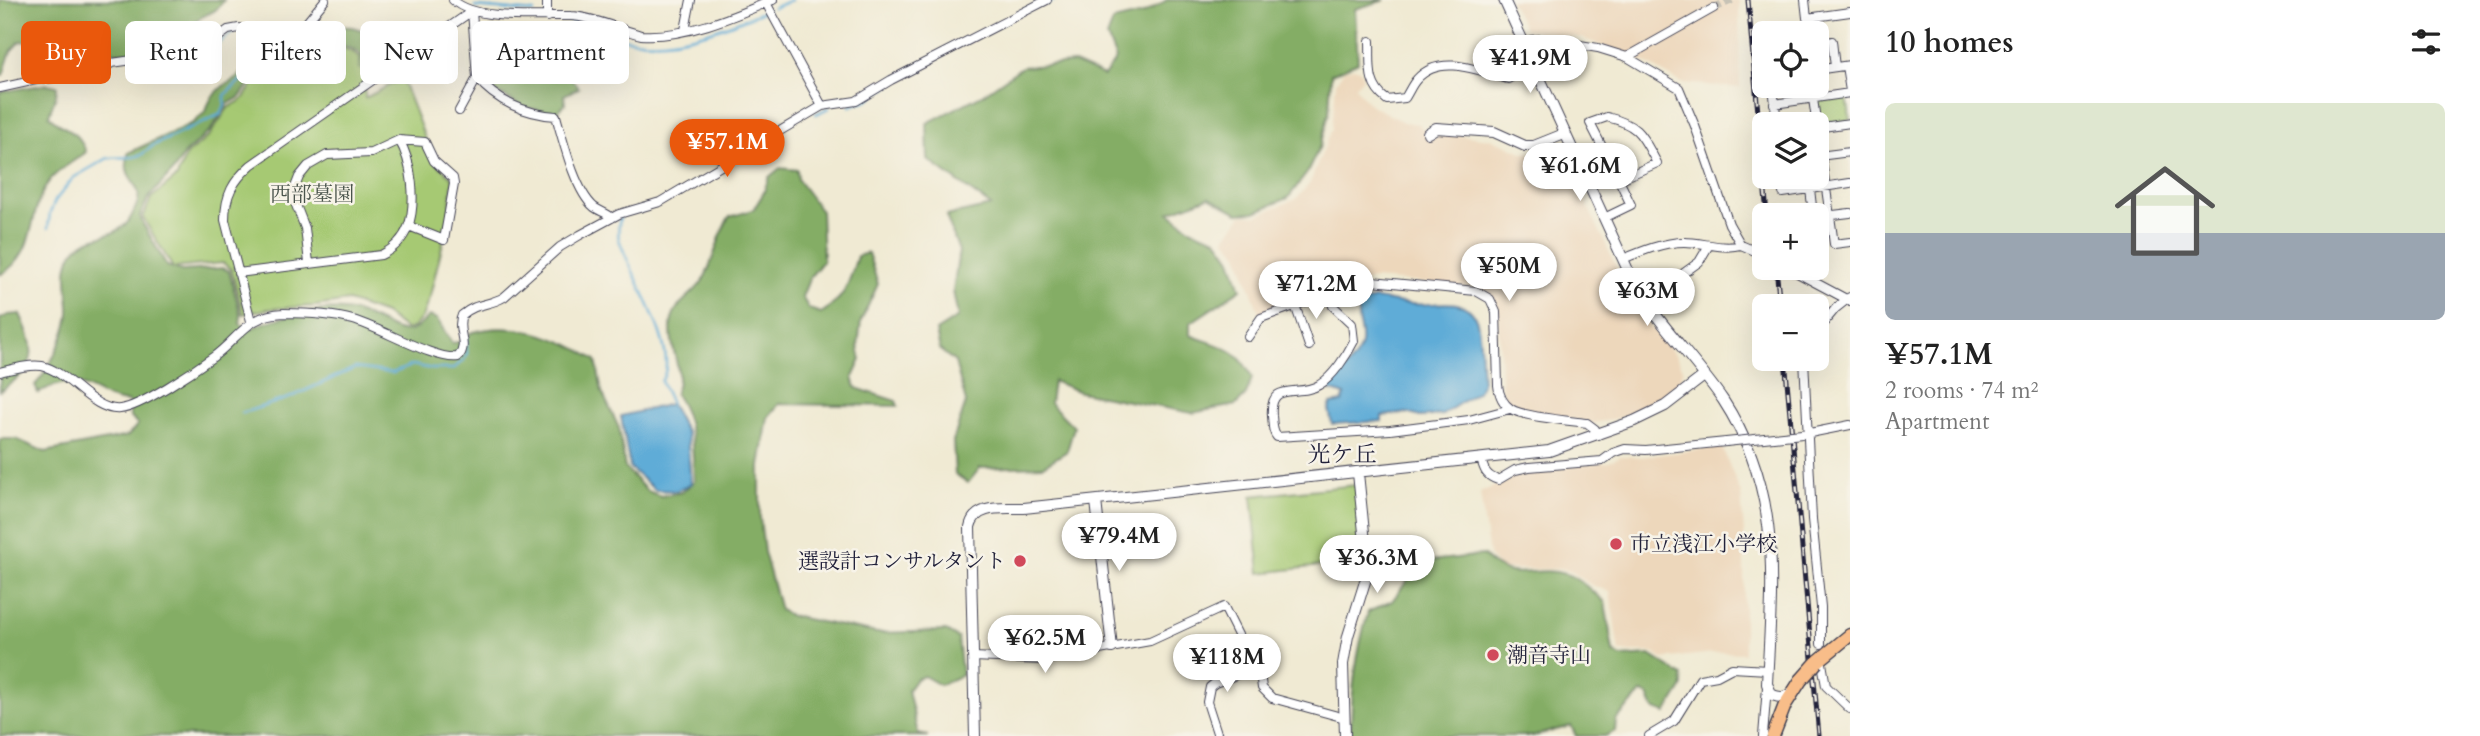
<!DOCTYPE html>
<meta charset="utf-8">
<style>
body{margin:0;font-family:Cardo,"Noto Serif JP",serif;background:#f6f6f6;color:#222;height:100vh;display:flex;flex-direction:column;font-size:26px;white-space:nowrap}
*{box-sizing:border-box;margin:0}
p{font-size:23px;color:#767676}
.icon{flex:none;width:38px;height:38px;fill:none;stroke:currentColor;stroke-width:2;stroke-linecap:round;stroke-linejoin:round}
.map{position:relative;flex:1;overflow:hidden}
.sheet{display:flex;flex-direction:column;background:#fff;width:630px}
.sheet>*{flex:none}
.guide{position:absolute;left:21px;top:21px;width:665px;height:63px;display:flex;gap:14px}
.fabs{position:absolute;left:1752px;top:21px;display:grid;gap:14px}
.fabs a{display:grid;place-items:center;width:77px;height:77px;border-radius:10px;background:#fff;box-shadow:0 7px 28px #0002;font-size:35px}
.price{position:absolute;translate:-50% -60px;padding:0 16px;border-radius:24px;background:#fff;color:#222;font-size:23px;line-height:46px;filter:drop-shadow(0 2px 4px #0008)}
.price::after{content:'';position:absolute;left:50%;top:42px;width:21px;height:16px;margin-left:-10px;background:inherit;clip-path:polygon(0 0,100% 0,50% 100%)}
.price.on{background:#ea580c;color:#fff}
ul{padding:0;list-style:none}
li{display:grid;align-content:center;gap:14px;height:371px;padding:0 35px}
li+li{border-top:2px solid #e0e0e0}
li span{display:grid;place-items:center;height:217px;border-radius:10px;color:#555}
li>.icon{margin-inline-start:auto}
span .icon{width:126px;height:126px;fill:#fffc;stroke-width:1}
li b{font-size:30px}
h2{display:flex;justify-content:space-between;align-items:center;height:84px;padding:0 35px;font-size:30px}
.chip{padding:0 24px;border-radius:10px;background:#fff;box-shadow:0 7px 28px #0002;font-size:24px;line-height:63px}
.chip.on{background:#ea580c;color:#fff}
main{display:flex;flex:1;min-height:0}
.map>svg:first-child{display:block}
</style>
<main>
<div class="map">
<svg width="1850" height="736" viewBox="0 0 1850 736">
<rect width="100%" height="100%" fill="#f7f3e8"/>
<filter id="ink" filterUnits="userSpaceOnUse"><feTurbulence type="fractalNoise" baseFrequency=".0143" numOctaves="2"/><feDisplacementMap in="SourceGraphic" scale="14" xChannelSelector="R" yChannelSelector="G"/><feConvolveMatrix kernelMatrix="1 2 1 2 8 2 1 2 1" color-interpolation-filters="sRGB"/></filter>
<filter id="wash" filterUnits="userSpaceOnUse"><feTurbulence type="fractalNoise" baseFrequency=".00686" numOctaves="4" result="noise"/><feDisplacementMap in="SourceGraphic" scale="28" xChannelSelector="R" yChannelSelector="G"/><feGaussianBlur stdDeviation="1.57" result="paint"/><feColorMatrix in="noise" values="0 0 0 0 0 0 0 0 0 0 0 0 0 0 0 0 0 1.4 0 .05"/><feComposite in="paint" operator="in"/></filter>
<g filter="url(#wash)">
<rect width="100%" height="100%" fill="#f0ead3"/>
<path fill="#edd7bb" d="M 1510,0 L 1739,0 L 1740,88 L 1682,83 L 1644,62 L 1582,38 L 1525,29 Z
M 1354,68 L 1361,71 L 1363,78 L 1355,86 L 1369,104 L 1403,122 L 1418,124 L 1433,139 L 1441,133 L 1490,139 L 1505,144 L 1524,153 L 1533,153 L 1548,148 L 1563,153 L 1631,298 L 1651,328 L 1676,356 L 1683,369 L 1680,382 L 1670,391 L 1626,416 L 1594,423 L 1515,409 L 1502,397 L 1498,310 L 1495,301 L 1489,293 L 1476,287 L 1373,279 L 1264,314 L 1259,313 L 1238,254 L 1225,238 L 1242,215 L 1255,216 L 1296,199 L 1310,183 L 1332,129 L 1336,83 L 1344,70 Z
M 1722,447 L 1741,494 L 1744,533 L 1744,653 L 1721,652 L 1662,659 L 1654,652 L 1619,652 L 1610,592 L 1591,585 L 1574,573 L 1564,569 L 1500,569 L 1489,555 L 1480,493 L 1524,473 L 1542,470 L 1609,462 L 1621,456 L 1641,457 Z"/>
<path fill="#a6c973" stroke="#647657" stroke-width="2" d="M 338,46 C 372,57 365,66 365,98 L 402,79 L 434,161 L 453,178 L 449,217 L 430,296 L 422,317 L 414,327 L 406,330 L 385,314 L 348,301 L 316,306 L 268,309 L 243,314 L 231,269 L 223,263 L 173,268 L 143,218 L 151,198 L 177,177 L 186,155 L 209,136 L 228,108 L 243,99 L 253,84 L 262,77 L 285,70 L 293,65 L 300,54 L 308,50 Z
M 1847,96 L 1850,120 L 1819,124 L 1815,100 Z
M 1356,485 L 1364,561 L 1260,573 L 1252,496 Z"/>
<path fill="#84ad65" stroke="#536850" stroke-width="2" d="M 0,0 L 224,0 C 214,17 203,12 196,22 C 193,27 194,33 191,38 C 180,55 120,57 104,49 C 93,44 90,35 77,33 C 64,32 54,42 41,43 C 34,44 27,42 20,41 L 11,51 L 3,75 L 0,75 Z
M 1167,0 L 1385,0 L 1355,9 L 1358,62 L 1331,74 L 1329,113 L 1320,146 L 1307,173 L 1288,198 L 1255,212 L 1238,213 L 1209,197 L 1169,212 L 1192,230 L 1217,239 L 1231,259 L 1241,289 L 1190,323 L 1190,335 C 1220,347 1238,346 1252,378 L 1246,395 L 1236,405 L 1192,413 L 1080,392 L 1053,381 L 1050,403 L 1074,427 L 1067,451 L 1043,466 L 980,468 L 968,483 L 955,474 L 953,441 L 966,402 L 955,362 L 940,350 L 936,331 L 958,317 L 953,291 L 959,251 L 946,216 L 991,206 L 928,160 L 927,123 L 982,95 L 1022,67 L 1074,63 L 1104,76 L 1116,59 L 1107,37 L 1113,21 L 1143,14 Z
M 323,26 L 352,27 L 379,35 L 381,46 L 387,58 L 382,66 L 370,75 L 359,68 L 361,54 C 343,41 325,45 305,46 L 290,63 L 262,74 L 251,82 L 240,97 L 228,104 L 210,131 L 184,154 L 175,169 L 148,198 L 140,216 L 143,224 L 167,266 L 182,271 L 223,268 L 229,271 L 241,316 L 240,324 L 249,329 C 274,318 324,305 351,311 C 369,314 384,327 401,331 C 413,334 421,324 429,316 L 437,319 L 452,343 L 465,341 L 470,333 C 512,320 560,336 596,360 L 602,392 L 619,428 L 625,468 L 647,491 L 661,496 L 682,492 L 694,481 C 693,450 693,420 675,394 C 684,368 671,354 671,330 C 670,304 690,299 702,282 C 715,261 717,237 729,217 L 753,210 L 763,194 L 769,177 L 780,168 L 797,170 L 798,180 L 821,211 L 823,261 L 810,277 L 802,297 L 809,309 L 821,313 C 846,298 849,283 857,256 L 868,253 L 878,284 L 861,321 L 858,346 L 861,360 L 853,377 L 856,388 L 896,401 L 898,406 L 779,404 L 768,417 L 760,466 L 760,518 L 764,552 L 780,610 L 791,616 L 877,633 L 946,631 L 958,638 L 962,675 L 940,685 L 924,676 L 916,679 L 908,690 L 918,734 L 928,736 L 0,736 L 0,439 L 16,439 L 45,452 L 128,436 L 138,424 L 130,417 L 129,402 C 88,400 86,367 38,393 L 35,385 C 48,372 68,331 69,313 C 70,295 62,271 72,254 C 84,233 112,240 127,223 C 131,218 135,209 137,204 C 143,188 129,182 127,169 C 126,165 128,158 128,153 L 193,123 L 204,113 L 212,97 L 223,86 L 236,79 L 242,72 L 242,43 L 250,39 C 277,48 300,41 323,26 Z
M 529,56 L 570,77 L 579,88 L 564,95 L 565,104 L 556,113 L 523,107 L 494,91 L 491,80 C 500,60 508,58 529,56 Z
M 48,84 L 57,86 C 58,96 51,106 49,116 C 64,130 78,130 86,152 C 75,161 59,169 51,179 C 25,211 41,251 0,275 L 0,92 Z
M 20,314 C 38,353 37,367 0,391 L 0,319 L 8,315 Z
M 1483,555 C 1512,587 1531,564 1565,574 C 1578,577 1594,593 1605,602 L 1613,652 L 1621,657 L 1650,655 L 1682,676 L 1683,686 L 1666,713 L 1654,709 L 1648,695 L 1641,693 L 1616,720 L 1615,731 L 1605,736 L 1576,736 L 1571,726 L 1534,736 L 1351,736 C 1351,691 1356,655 1368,612 L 1392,601 L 1416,569 L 1430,561 Z"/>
<path fill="#5eacd7" stroke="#406789" stroke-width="2" d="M 1374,299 C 1387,300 1399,303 1412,304 C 1432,307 1465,294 1476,319 C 1481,330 1481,369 1482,384 L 1478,391 L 1442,415 L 1420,417 L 1407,413 L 1382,416 L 1382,421 L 1332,424 L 1329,409 L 1331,404 L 1342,402 L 1345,395 L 1328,390 C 1336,374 1359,361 1361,343 C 1363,329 1353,315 1361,303 Z
M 671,404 L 687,434 L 691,484 L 676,491 L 655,490 L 630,468 L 621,416 Z"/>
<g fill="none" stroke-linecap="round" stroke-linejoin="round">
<path stroke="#5eacd7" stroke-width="2.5" d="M 1048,4 L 1055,0
M 475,7 L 534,12
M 773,8 L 791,0
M 568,20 C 590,28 616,39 641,41 C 682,45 729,26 767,10
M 203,48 L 219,43 L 233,32
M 850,106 L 867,100 L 890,85
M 816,114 L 829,108
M 620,217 C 619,224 617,233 619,239 C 628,270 683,354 661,381 L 671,404
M 48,228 L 50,213 L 55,201 L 73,178 L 108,158 L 133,157 L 141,155 L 154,145 L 221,114 L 225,105 L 225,95 C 230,89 237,85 242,79 C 244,77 246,41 248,34
M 464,325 L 471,313
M 242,413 L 289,398 L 355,368 L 393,373 L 413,365 L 432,369 L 453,369 L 464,360 L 467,353 L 466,338"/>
</g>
</g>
<g filter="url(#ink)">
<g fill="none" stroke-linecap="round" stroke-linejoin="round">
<path stroke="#c7c2b5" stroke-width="8" stroke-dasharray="8 4" stroke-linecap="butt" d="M 1714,8 L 1732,0"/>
<defs>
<path id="minor" d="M 453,0 C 476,22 540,15 571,16 C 589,16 622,30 641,35 C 684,38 733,17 773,0
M 1805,0 L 1807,18 L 1850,12
M 765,1 L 822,106
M 547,17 L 547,0
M 685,30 L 691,0
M 1370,41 C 1371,64 1366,85 1387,100 L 1405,98 C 1409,92 1412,84 1417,79 C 1440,53 1480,71 1508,79 L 1533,64
M 1832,41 L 1835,67
M 1524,43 L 1531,40 L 1544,39 L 1598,48 L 1627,57 L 1679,88 L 1695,126 L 1729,224 L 1741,245 L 1764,255
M 1627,57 L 1714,8
M 1846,66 L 1850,91
M 1816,70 L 1850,65
M 477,78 C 496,101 525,114 556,116 C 563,140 575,191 594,207 C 599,211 607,213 612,218
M 1773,86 L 1777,124
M 0,88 L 36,80 L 92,74 L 112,63 L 153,57 L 196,47 L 213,41 L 228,30 L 239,28 L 267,39 L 286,38 L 298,33 L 325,0
M 1813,99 L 1834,244 L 1850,242
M 1774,104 L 1850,93
M 459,111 L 477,78 L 472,11
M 1607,117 C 1640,125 1642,136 1657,163 L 1619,180 L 1590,123 Z
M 1816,128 L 1850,123
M 1819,156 L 1850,152
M 1781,177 L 1783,193 L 1850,183
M 1810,189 L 1813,215
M 1816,217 L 1850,213
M 1604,218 L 1631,205 L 1619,180
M 1623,259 C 1642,251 1664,242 1684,242 C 1703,242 1722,250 1741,245
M 309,263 L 305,228 L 292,195 L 299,177 L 308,166 L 327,155 L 371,153 L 399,140 L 425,142 L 434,161 L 453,178 L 454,184 L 444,240 L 409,226
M 1788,268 L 1850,301
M 238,273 L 381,255 C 393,249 403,240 408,227 C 417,203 412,161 399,140
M 1329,293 L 1333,306 L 1352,324 L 1354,341 C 1347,355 1333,377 1319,385 C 1299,398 1269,379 1272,416 C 1273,424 1272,431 1277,437 L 1390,430 L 1469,420 L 1510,409
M 1645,301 L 1699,262 L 1709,245
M 1295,305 L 1309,346
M 251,321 L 225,220 C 225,195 233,181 251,165 L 472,11
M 1816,332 L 1836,308 L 1850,297
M 1248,337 L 1261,318 L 1357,283 L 1372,281 L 1476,291 L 1490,299 L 1496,312 L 1498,385 C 1499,395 1502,403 1511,409 C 1523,417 1571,421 1587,423 L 1595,429 L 1598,435
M 1804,359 L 1812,519 L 1821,607 L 1821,644
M 0,372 C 13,369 28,364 42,366 C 68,371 93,412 120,409 C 141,407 195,370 213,357 C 239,338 248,314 284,313 C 306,313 331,314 353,320 C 379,327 436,361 458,357 C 470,344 455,330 462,315 C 477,302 489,306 504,297 L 560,247 L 580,235 L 619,214 L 660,202 L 822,106 L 856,101 L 891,80 L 1047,0
M 1805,434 L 1850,425
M 1481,459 C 1484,470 1486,476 1498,480 L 1515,470 L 1529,467 L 1602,461 L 1613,453 L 1625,449 L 1646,450 L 1726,442
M 973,657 L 1043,660 L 1150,641 L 1224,607 L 1242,643 L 1259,666 L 1262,688 L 1272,698 L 1345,718
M 1822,663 L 1826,686 L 1850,709
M 1218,736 L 1207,702 L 1210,687 L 1215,683 L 1243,672 L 1254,662
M 1649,736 L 1674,721 L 1700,679 L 1717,676 L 1732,668 L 1768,670
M 1763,736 L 1767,687"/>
<path id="tertiary" d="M 1504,0 L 1633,281 C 1658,324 1695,359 1723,400 C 1783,492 1772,581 1767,684 L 1772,695 C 1781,698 1785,698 1792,692
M 1428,133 L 1436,128 L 1494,132 L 1525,146 L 1534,146 L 1564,134
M 1096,501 L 1112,648
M 975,736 L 970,527 C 975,503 1005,509 1024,508 L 1549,451 L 1634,421 L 1665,406 L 1704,376
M 1345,736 L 1343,664 L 1348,636 L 1368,572 L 1358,473"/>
<path id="primary" d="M 1817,662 L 1850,635
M 1773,736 L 1785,705 L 1801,680"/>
</defs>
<use href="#minor" stroke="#414052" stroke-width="10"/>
<use href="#tertiary" stroke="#414052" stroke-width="12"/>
<use href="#primary" stroke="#414052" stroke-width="15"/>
<use href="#minor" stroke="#fff" stroke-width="8"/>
<use href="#tertiary" stroke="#fff" stroke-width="10"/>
<use href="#primary" stroke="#f8bd89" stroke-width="12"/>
<defs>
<path id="rail" d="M 1748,0 L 1767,215
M 1776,268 L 1780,306
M 1785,359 L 1819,736"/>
</defs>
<use href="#rail" stroke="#22223b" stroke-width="5"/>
<use href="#rail" stroke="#f7f3e8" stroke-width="2.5" stroke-dasharray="8" stroke-linecap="butt"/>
<defs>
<path id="minor-bridge" d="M 1726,442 L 1802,434"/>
<path id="primary-bridge" d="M 1801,680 L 1817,662"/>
</defs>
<use href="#minor-bridge" stroke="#414052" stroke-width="10" stroke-linecap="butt"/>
<use href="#primary-bridge" stroke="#414052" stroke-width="15" stroke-linecap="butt"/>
<use href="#minor-bridge" stroke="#fff" stroke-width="8"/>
<use href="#primary-bridge" stroke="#f8bd89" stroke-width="12"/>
</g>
</g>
<g fill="#d1495b" stroke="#f7f3e8" stroke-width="2.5">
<circle cx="1616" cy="544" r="7"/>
<circle cx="1020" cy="561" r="7"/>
<circle cx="1493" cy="655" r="7"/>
</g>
<g text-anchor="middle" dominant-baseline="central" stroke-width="5" stroke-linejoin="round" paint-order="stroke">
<g font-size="21" fill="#4a544c" stroke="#f7f3e8">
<text x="312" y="194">西部墓園</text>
</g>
<g font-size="21" fill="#22223b" stroke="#f7f3e8" text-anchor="start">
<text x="1630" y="544">市立浅江小学校</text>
<text x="1006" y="561" text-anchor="end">選設計コンサルタント</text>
<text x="1507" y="655">潮音寺山</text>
</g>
<g font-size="23" fill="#22223b" stroke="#f7f3e8">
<text x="1342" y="454">光ケ丘</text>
</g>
</g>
</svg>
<div class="fabs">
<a><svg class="icon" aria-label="locate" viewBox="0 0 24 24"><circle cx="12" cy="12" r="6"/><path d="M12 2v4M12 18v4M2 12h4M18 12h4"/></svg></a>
<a><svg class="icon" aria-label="layers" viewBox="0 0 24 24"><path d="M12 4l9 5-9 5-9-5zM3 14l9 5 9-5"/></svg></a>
<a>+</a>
<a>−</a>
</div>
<b class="price" style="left:1530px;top:95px">¥41.9M</b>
<b class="price on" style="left:727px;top:179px">¥57.1M</b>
<b class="price" style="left:1580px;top:203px">¥61.6M</b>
<b class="price" style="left:1509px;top:303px">¥50M</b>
<b class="price" style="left:1316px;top:321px">¥71.2M</b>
<b class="price" style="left:1647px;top:328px">¥63M</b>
<b class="price" style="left:1119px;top:573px">¥79.4M</b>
<b class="price" style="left:1377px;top:595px">¥36.3M</b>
<b class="price" style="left:1045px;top:675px">¥62.5M</b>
<b class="price" style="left:1227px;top:694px">¥118M</b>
<div class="guide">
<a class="chip on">Buy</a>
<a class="chip">Rent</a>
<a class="chip">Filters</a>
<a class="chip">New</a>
<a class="chip">Apartment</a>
</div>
</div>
<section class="sheet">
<h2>10 homes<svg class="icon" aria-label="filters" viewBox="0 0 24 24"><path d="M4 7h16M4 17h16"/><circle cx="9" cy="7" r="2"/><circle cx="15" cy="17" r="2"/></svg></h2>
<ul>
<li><span style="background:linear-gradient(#dfe7d0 60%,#9aa5b1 0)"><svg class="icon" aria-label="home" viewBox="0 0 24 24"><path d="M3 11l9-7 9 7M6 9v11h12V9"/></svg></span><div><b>¥57.1M</b><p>2 rooms · 74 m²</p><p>Apartment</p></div></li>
</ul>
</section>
</main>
